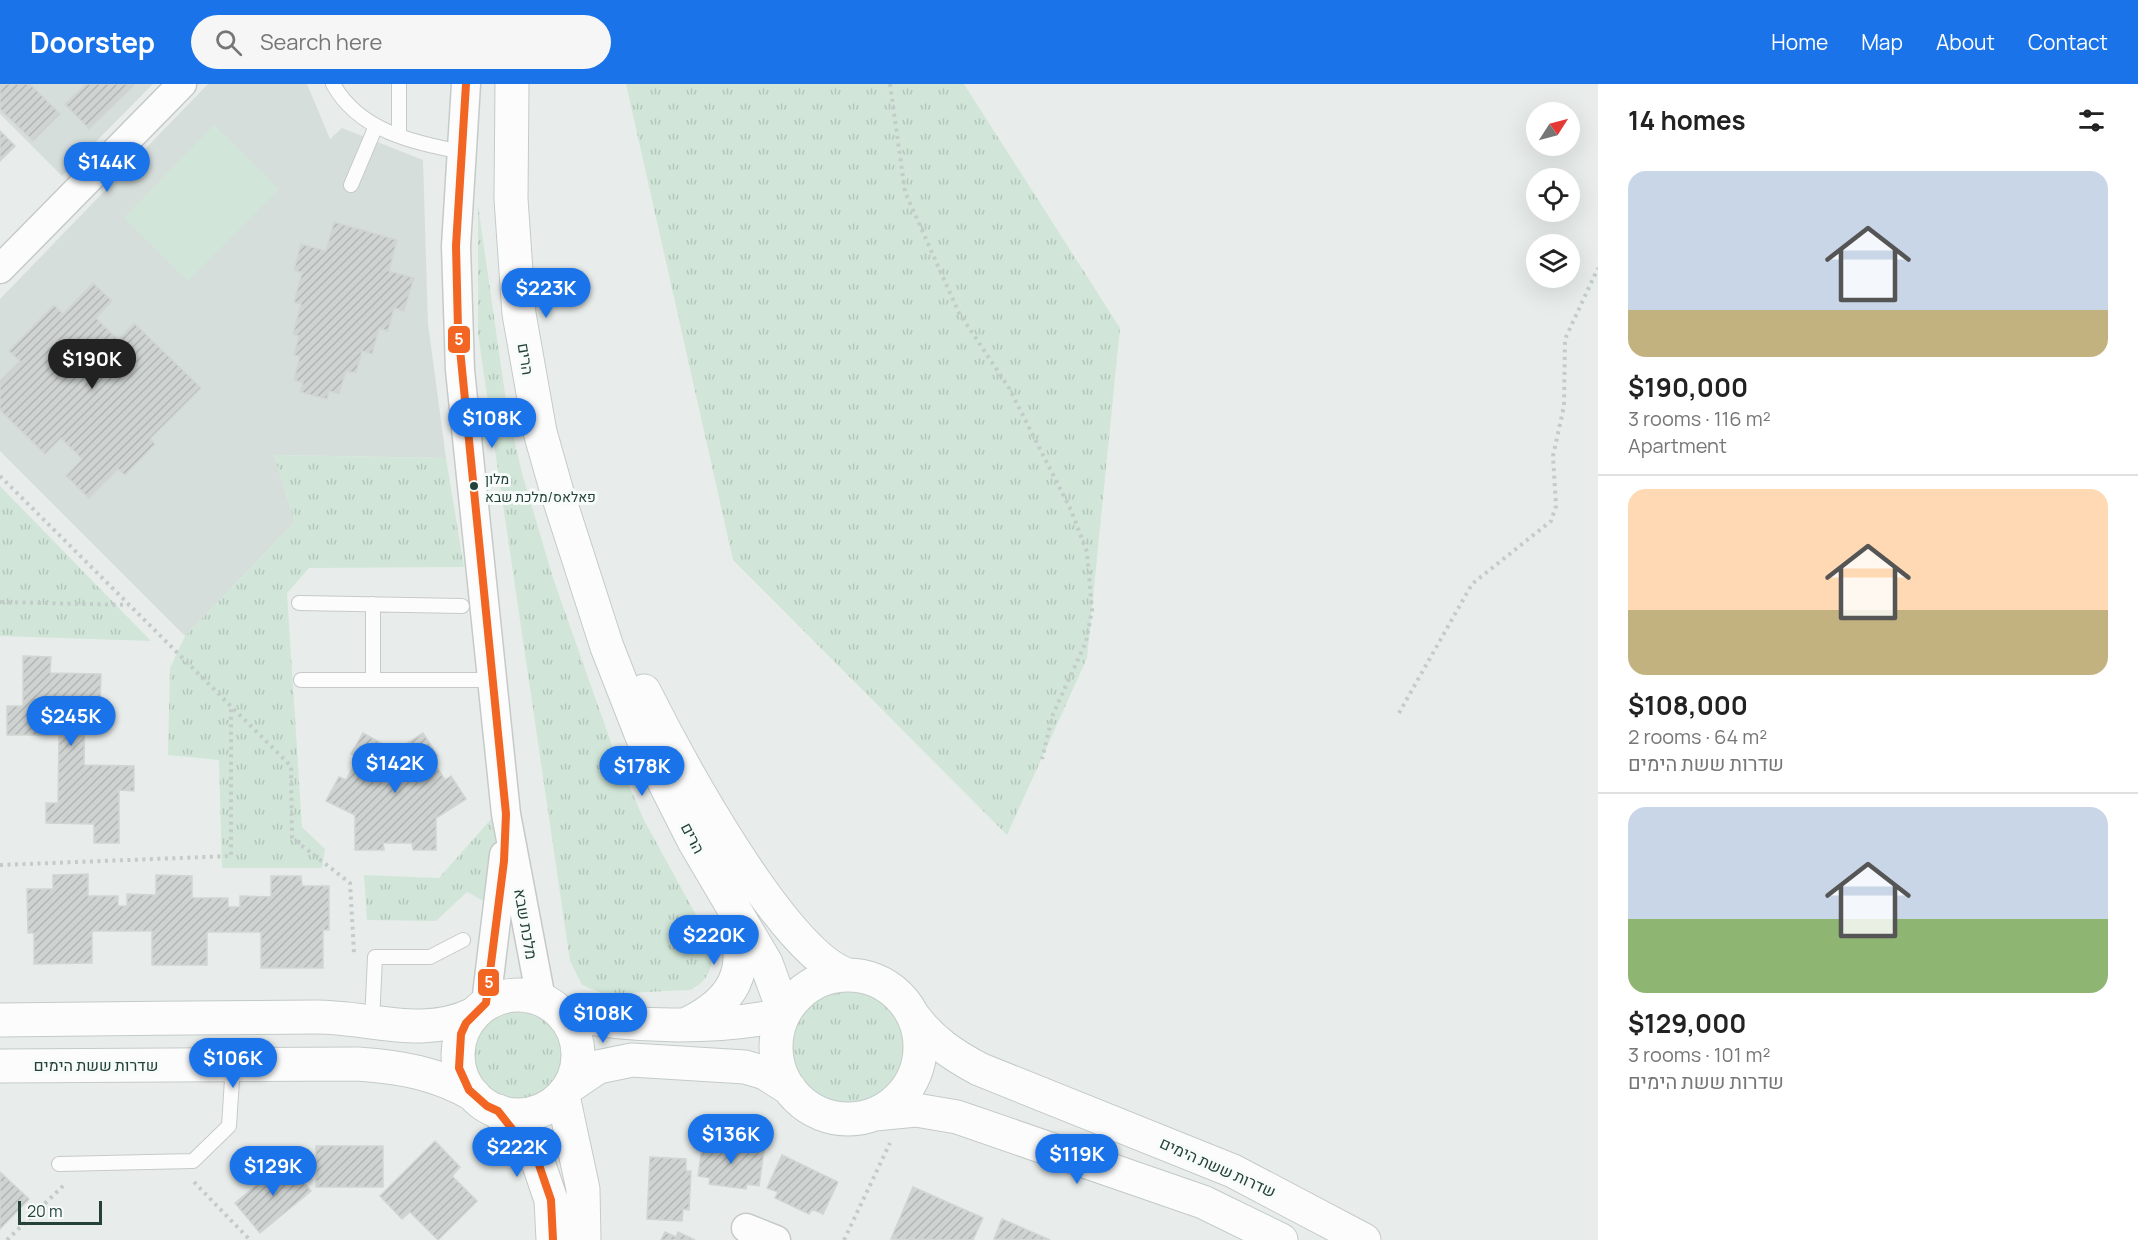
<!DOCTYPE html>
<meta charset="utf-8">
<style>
body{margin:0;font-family:Manrope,Heebo,sans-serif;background:#f6f6f6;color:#222;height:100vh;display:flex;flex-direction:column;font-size:22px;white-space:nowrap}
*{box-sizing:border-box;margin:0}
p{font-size:20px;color:#767676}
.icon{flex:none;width:33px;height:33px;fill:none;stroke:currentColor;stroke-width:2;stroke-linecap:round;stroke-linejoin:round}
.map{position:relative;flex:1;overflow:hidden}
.details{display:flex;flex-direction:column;background:#fff;width:540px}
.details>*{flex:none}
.needle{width:39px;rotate:54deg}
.tools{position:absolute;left:1526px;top:18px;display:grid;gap:12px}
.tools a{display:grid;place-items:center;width:54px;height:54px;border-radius:50%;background:#fff;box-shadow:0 6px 24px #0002;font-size:30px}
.scale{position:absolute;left:18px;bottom:15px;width:84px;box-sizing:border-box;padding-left:6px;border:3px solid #24423a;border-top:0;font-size:16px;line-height:21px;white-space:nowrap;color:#24423a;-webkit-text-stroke:4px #f7fbf9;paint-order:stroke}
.price{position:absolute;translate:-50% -51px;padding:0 14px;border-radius:21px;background:#1a73e8;color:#fff;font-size:20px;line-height:39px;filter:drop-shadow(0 2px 3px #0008)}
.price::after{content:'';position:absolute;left:50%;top:36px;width:18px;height:14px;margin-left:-9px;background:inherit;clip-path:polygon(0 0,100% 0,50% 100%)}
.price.current{background:#222;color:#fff}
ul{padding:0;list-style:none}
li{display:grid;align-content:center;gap:12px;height:318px;padding:0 30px}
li+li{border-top:2px solid #e0e0e0}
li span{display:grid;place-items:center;height:186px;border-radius:18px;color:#555}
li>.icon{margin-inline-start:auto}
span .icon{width:108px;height:108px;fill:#fffc;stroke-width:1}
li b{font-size:26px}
h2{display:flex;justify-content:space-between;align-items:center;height:72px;padding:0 30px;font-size:26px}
header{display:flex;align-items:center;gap:36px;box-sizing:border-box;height:84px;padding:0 30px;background:#1a73e8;color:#fff}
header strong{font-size:28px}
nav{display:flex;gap:33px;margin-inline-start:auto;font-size:21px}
.search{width:420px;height:54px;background:#f6f6f6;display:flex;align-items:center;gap:15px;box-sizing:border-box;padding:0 21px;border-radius:33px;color:#767676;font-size:22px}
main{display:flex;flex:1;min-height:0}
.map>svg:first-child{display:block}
</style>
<header>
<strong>Doorstep</strong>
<div class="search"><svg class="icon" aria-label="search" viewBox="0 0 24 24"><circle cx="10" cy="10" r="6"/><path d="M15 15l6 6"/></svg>Search here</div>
<nav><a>Home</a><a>Map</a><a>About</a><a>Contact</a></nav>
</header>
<main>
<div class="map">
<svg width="1598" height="1156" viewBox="0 0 1598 1156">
<defs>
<pattern id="grass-tufts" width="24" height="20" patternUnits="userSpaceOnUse" patternTransform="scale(1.5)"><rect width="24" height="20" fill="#d1e6d8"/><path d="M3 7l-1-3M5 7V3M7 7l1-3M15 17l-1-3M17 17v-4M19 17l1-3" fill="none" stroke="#b3c6ba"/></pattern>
<pattern id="building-hatch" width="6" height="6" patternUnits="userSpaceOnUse" patternTransform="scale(1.5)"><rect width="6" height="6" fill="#cfd4d2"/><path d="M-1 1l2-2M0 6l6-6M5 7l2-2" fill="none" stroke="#b2b7b5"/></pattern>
</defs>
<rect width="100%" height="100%" fill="#e8edeb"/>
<path fill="#d6dedb" d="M 0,0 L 153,0 L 62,92 L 0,30 Z
M 208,0 L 307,0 L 330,55 L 342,44 L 423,76 L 428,239 L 446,374 L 274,371 L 295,438 L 185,552 L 0,367 L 0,215 Z"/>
<path fill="url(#grass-tufts)" d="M 626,0 L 964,0 L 1120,244 L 1087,574 L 1007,751 L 733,476 Z
M 478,121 L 507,324 L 522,389 L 553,494 L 614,667 L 644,736 L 714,864 C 712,884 708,899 689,906 L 604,910 L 582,901 L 570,877 L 478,250 Z
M 274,371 L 446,374 L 464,483 L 309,484 L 287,509 L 302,743 L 325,765 L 322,784 L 222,784 L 219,676 L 168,671 L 170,584 L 185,552 L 295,438 Z
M 0,402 L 151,557 L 0,552 Z
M 491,735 L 497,766 L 487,819 L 467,808 L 436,837 L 367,836 L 364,791 L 439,794 Z
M784 963a64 64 0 1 1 128 0a64 64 0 1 1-128 0Z
M466 970a52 52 0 1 1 104 0a52 52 0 1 1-104 0Z"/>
<path fill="#d1e6d8" d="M 214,41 L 279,105 L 188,197 L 124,134 Z"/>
<path fill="url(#building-hatch)" stroke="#d1d6d4" stroke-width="1.5" d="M 0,0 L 30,0 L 60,30 L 33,57 L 0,25 Z
M 86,0 L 133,0 L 134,1 L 89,45 L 65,20 Z
M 0,47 L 15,62 L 0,77 Z
M 334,138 L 397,156 L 389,187 L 414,194 L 404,227 L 394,224 L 388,247 L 379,244 L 372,270 L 362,267 L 356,289 L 346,287 L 339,310 L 329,307 L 327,315 L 300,308 L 303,299 L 294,296 L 300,272 L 294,271 L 299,252 L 293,250 L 301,220 L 294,218 L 302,189 L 294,186 L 301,160 L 326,167 Z
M 93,199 L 112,217 L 96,234 L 118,256 L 134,239 L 201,304 L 150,355 L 155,360 L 125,391 L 118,385 L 89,414 L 66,392 L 82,375 L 61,354 L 45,370 L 0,326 L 0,297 L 20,277 L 9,267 L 54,221 L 63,230 Z
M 23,572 L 51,573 L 50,589 L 101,590 L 100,617 L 85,617 L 84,681 L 134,682 L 134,707 L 119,706 L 119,759 L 94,759 L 94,740 L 46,739 L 46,719 L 58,719 L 59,651 L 7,651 L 7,622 L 23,622 Z
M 363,649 L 395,667 L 423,649 L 438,672 L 432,675 L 445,696 L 451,692 L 466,715 L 436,734 L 436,766 L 413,766 L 412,759 L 383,759 L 384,766 L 355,766 L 355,731 L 326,717 L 339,693 L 346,696 L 358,674 L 351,670 Z
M 88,790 L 88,812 L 118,812 L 118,822 L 127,822 L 127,810 L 156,811 L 156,791 L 192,792 L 192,814 L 228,814 L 228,823 L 240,823 L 240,812 L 271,813 L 271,792 L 301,792 L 302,802 L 329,802 L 329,846 L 323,846 L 323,884 L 261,884 L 261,848 L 207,848 L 207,881 L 152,881 L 152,847 L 92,847 L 92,879 L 34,880 L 34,849 L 28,849 L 27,805 L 53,805 L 53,791 Z
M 435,1057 L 460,1083 L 452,1092 L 477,1117 L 438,1156 L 410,1128 L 402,1135 L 380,1112 Z
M 703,1057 L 764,1066 L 759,1102 L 747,1100 L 746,1105 L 709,1100 L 710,1094 L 698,1092 Z
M 316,1062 L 383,1062 L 383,1103 L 316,1103 Z
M 782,1071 L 838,1098 L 823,1130 L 812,1125 L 809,1130 L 775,1114 L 778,1108 L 767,1104 Z
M 650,1073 L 686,1075 L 686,1087 L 691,1087 L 689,1126 L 683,1125 L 682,1137 L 647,1135 Z
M 285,1077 L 311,1107 L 260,1149 L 235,1119 Z
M 0,1088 L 29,1115 L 0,1145 Z
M 913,1103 L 983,1134 L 973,1156 L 891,1155 Z
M 1002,1135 L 1050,1156 L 994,1155 Z
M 665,1148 L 676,1153 L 678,1148 L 695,1156 L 661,1156 Z"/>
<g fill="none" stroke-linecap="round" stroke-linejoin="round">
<defs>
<path id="service" d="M 333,0 C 359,47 412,58 462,68
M 399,51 L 399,0
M 351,101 L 376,42
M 299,519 L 462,522
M 301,596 L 493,596
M 373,596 L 373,520
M 372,938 L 375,873 L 430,873 L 463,856
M 59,1080 L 193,1077 L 229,1042 L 233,980"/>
<path id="minor" d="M 466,0 L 456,162 L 460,286 L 506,730 L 541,915
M 0,185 L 182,0
M 486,919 L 504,771
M 746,1144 L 776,1156"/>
<path id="tertiary" d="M 563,1012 L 583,1105 L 584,1156
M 498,1027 L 538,1078 L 551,1116 L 553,1156"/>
<path id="secondary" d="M 512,0 L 511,115 L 519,230 L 540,348 L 557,408 L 607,563 L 645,660 L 694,757 L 766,879 L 784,928
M 644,607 C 677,673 780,865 845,890
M776 963a72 72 0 1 1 144 0a72 72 0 1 1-144 0Z
M458 971a60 60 0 1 1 120 0a60 60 0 1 1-120 0Z
M 562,929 C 630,944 714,945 783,931
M 914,933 C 932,957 953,971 979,985 L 1233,1087 L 1364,1156
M 0,936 C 105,935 211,933 316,933 C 370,933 423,955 474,930
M 689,939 C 735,916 748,888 736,838
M 0,982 L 358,980 C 400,983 437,989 474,1011
M 570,1002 L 598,983 L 632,976 L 745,983 L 765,989 L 790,1005
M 875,1030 L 916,1026 L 957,1033 L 1203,1118 L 1281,1156"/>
</defs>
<use href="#service" stroke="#c5cac8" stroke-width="16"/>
<use href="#minor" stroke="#c5cac8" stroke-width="31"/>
<use href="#tertiary" stroke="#c5cac8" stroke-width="35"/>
<use href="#secondary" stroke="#c3cbc8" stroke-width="35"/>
<path stroke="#c3ccca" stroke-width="4" stroke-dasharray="3 4.5" stroke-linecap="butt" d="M 890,0 L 905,108 L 959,229 L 1009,304 L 1071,426 L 1087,468 L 1092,526 L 1086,558 L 1053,630 L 1042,675
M 0,392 L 291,682 L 292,754 L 350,799 L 354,869
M 0,518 L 129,521
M 1399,629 L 1472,500 L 1551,437 L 1556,422 L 1553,372 L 1564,322 L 1565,255 L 1598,184
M 0,781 L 231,772 L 231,623
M 194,1098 L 250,1156
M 7,1156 L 65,1100
M 844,1156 L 890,1059"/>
<use href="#service" stroke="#fcfcfc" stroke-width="14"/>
<use href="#minor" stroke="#fcfcfc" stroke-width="28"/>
<use href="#tertiary" stroke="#fcfcfc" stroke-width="33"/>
<use href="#secondary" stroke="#fcfcfc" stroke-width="33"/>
<defs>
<path id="bus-1" d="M 466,0 L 456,162 L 458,245 L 506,730 L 504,777 L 486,919 L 466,939 L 461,950 L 459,984 L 469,1006 L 487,1022 L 498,1027 L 538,1078 L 551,1116 L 553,1156"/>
</defs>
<use href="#bus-1" stroke="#f7fbf9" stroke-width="12"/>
<use href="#bus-1" stroke="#f26522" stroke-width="8"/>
</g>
<circle fill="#24423a" stroke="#f7fbf9" stroke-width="2" cx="474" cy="402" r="5"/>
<g text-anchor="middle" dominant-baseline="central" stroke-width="6" stroke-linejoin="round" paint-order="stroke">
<g font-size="14" fill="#24423a" stroke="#f7fbf9" text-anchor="start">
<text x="485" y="394">מלון<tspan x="485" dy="18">פאלאס/מלכת שבא</tspan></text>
</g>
<g font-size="16" fill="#24423a" stroke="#f7fbf9">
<text transform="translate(526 275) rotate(81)">הרים</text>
<text transform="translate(693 754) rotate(62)">הרים</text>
<text transform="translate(526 840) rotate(80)">מלכת שבא</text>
<text x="96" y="981">שדרות ששת הימים</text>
<text transform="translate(1218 1083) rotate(24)">שדרות ששת הימים</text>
</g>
</g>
<g stroke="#f7fbf9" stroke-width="2">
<rect x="447" y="241" width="24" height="29" rx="6" fill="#f26522"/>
<rect x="477" y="884" width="23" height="29" rx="6" fill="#f26522"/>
</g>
<g font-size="16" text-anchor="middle" font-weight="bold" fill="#fff">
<text x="459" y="261">5</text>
<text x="489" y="904">5</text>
</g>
</svg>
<div class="tools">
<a><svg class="needle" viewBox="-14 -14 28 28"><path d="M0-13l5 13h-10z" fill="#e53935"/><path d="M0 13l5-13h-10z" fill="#767676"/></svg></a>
<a><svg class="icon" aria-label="locate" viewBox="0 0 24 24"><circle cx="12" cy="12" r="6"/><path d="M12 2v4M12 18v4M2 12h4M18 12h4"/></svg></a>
<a><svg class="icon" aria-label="layers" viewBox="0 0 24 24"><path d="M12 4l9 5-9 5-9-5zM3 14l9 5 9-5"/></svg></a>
</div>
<div class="scale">20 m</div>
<b class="price" style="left:107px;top:109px">$144K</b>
<b class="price" style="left:546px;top:235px">$223K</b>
<b class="price current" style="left:92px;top:306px">$190K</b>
<b class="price" style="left:492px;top:365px">$108K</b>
<b class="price" style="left:71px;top:663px">$245K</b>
<b class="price" style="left:395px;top:710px">$142K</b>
<b class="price" style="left:642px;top:713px">$178K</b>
<b class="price" style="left:714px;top:882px">$220K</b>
<b class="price" style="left:603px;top:960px">$108K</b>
<b class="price" style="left:233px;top:1005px">$106K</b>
<b class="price" style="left:731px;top:1081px">$136K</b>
<b class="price" style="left:517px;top:1094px">$222K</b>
<b class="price" style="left:1077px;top:1101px">$119K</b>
<b class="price" style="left:273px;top:1113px">$129K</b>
</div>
<section class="details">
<h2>14 homes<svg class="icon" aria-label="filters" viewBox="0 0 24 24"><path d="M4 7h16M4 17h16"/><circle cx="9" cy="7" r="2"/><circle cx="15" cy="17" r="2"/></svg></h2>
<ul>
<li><span style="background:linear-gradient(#c9d6e8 75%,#c2b280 0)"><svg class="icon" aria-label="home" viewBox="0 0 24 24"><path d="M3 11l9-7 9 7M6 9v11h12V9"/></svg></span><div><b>$190,000</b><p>3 rooms · 116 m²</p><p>Apartment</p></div></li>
<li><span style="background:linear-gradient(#ffd9b3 65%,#c2b280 0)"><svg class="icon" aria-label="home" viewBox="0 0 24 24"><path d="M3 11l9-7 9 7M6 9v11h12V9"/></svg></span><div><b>$108,000</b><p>2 rooms · 64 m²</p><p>שדרות ששת הימים</p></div></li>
<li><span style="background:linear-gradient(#c9d6e8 60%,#8fb573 0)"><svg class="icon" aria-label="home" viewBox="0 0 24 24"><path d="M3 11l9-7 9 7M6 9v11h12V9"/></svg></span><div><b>$129,000</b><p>3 rooms · 101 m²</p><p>שדרות ששת הימים</p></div></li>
</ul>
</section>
</main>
